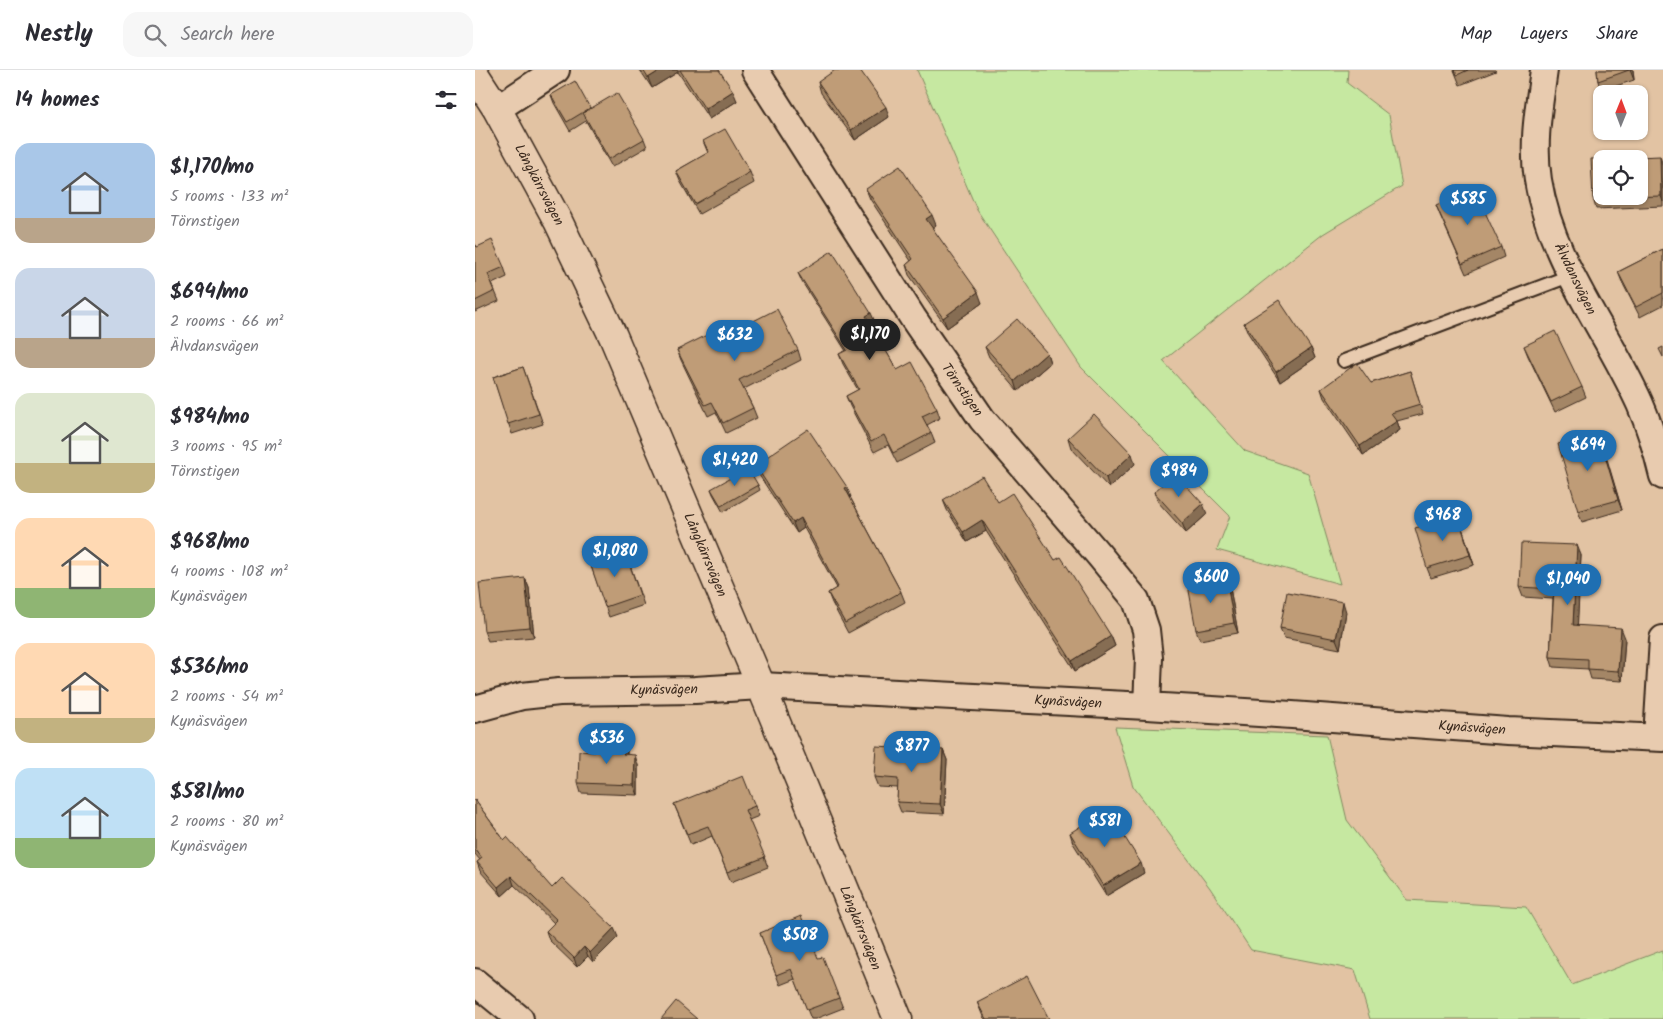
<!DOCTYPE html>
<meta charset="utf-8">
<style>
body{margin:0;font-family:Kalam,sans-serif;background:#f7f7f7;color:#2b2b33;height:100vh;display:flex;flex-direction:column;font-size:19px;white-space:nowrap}
*{box-sizing:border-box;margin:0}
p{font-size:16px;color:#7c7c81}
.icon{flex:none;width:28px;height:28px;fill:none;stroke:currentColor;stroke-width:2;stroke-linecap:round;stroke-linejoin:round}
.map{position:relative;flex:1;overflow:hidden}
.panel{display:flex;flex-direction:column;background:#fff;width:475px}
.panel>*{flex:none}
.needle{width:32px;rotate:1deg}
.fabs{position:absolute;left:1118px;top:15px;display:grid;gap:10px}
.fabs a{display:grid;place-items:center;width:55px;height:55px;border-radius:10px;background:#fff;box-shadow:0 1px 4px #0004;font-size:25px}
.price{position:absolute;translate:-50% -42px;padding:0 11px;border-radius:18px;background:#1f6fb2;color:#fff;font-size:16px;line-height:32px;filter:drop-shadow(0 1px 2px #0008)}
.price::after{content:'';position:absolute;left:50%;top:30px;width:15px;height:11px;margin-left:-8px;background:inherit;clip-path:polygon(0 0,100% 0,50% 100%)}
.price.current{background:#222;color:#fff}
ul{padding:0;list-style:none}
li{display:flex;align-items:center;gap:15px;height:125px;padding:0 15px}
li span{display:grid;place-items:center;flex:none;width:140px;height:100px;border-radius:15px;color:#555}
li>.icon{margin-inline-start:auto}
span .icon{width:60px;height:60px;fill:#fffc;stroke-width:1}
li b{font-size:21px}
h2{display:flex;justify-content:space-between;align-items:center;height:60px;padding:0 15px;font-size:21px}
header{display:flex;align-items:center;gap:30px;box-sizing:border-box;height:70px;padding:0 25px;background:#fff;border-bottom:1px solid #e1e1e2}
header strong{font-size:24px}
nav{display:flex;gap:28px;margin-inline-start:auto;font-size:18px}
.search{width:350px;height:45px;background:#f7f7f7;display:flex;align-items:center;gap:12px;box-sizing:border-box;padding:0 18px;border-radius:15px;color:#7c7c81;font-size:19px}
main{display:flex;flex:1;min-height:0}
.map>svg:first-child{display:block}
</style>
<header>
<strong>Nestly</strong>
<div class="search"><svg class="icon" aria-label="search" viewBox="0 0 24 24"><circle cx="10" cy="10" r="6"/><path d="M15 15l6 6"/></svg>Search here</div>
<nav><a>Map</a><a>Layers</a><a>Share</a></nav>
</header>
<main>
<section class="panel">
<h2>14 homes<svg class="icon" aria-label="filters" viewBox="0 0 24 24"><path d="M4 7h16M4 17h16"/><circle cx="9" cy="7" r="2"/><circle cx="15" cy="17" r="2"/></svg></h2>
<ul>
<li><span style="background:linear-gradient(#a9c7e8 75%,#b9a48a 0)"><svg class="icon" aria-label="home" viewBox="0 0 24 24"><path d="M3 11l9-7 9 7M6 9v11h12V9"/></svg></span><div><b>$1,170/mo</b><p>5 rooms · 133 m²</p><p>Törnstigen</p></div></li>
<li><span style="background:linear-gradient(#c9d6e8 70%,#b9a48a 0)"><svg class="icon" aria-label="home" viewBox="0 0 24 24"><path d="M3 11l9-7 9 7M6 9v11h12V9"/></svg></span><div><b>$694/mo</b><p>2 rooms · 66 m²</p><p>Älvdansvägen</p></div></li>
<li><span style="background:linear-gradient(#dfe7d0 70%,#c2b280 0)"><svg class="icon" aria-label="home" viewBox="0 0 24 24"><path d="M3 11l9-7 9 7M6 9v11h12V9"/></svg></span><div><b>$984/mo</b><p>3 rooms · 95 m²</p><p>Törnstigen</p></div></li>
<li><span style="background:linear-gradient(#ffd9b3 70%,#8fb573 0)"><svg class="icon" aria-label="home" viewBox="0 0 24 24"><path d="M3 11l9-7 9 7M6 9v11h12V9"/></svg></span><div><b>$968/mo</b><p>4 rooms · 108 m²</p><p>Kynäsvägen</p></div></li>
<li><span style="background:linear-gradient(#ffd9b3 75%,#c2b280 0)"><svg class="icon" aria-label="home" viewBox="0 0 24 24"><path d="M3 11l9-7 9 7M6 9v11h12V9"/></svg></span><div><b>$536/mo</b><p>2 rooms · 54 m²</p><p>Kynäsvägen</p></div></li>
<li><span style="background:linear-gradient(#bfe0f5 70%,#8fb573 0)"><svg class="icon" aria-label="home" viewBox="0 0 24 24"><path d="M3 11l9-7 9 7M6 9v11h12V9"/></svg></span><div><b>$581/mo</b><p>2 rooms · 80 m²</p><p>Kynäsvägen</p></div></li>
</ul>
</section>
<div class="map">
<svg width="1188" height="949" viewBox="0 0 1188 949">
<rect width="100%" height="100%" fill="#e2c3a3"/>
<filter id="ink" filterUnits="userSpaceOnUse"><feTurbulence type="fractalNoise" baseFrequency=".02" numOctaves="2"/><feDisplacementMap in="SourceGraphic" scale="10" xChannelSelector="R" yChannelSelector="G"/><feConvolveMatrix kernelMatrix="1 2 1 2 8 2 1 2 1" color-interpolation-filters="sRGB"/></filter>
<g filter="url(#ink)">
<path fill="#c6e8a1" stroke="#808960" d="M 442,0 L 873,0 L 872,13 L 914,45 L 927,116 L 848,164 L 688,291 L 770,381 L 833,403 L 865,514 L 742,480 L 755,446 L 606,297 L 502,140 Z
M 640,657 L 852,665 L 872,750 L 932,830 L 1051,837 L 1097,915 L 1188,880 L 1188,949 L 895,949 L 880,900 L 776,880 L 735,818 L 658,716 Z"/>
<g fill="none" stroke-linecap="round" stroke-linejoin="round">
<defs>
<path id="lane" d="M 869,291 L 1097,205"/>
<path id="street" d="M 280,0 L 438,248 L 507,349 L 624,485 L 661,530 L 671,560 L 674,588 L 672,636
M 1069,0 C 1064,37 1057,72 1063,110 C 1076,192 1132,260 1165,334 C 1175,357 1182,381 1188,406
M 22,39 L 81,0
M 0,639 L 47,626 L 84,622 L 220,620 L 286,616 L 672,636 L 817,645 L 1033,661 L 1188,668
M 1182,667 L 1188,569
M 0,912 L 45,949"/>
<path id="secondary" d="M 0,5 L 22,39 L 83,151 L 138,266 L 286,616 L 423,949"/>
</defs>
<use href="#lane" stroke="#3b2a1e" stroke-width="16"/>
<use href="#street" stroke="#3b2a1e" stroke-width="30"/>
<use href="#secondary" stroke="#3b2a1e" stroke-width="31"/>
<use href="#lane" stroke="#e8cbaf" stroke-width="12"/>
<use href="#street" stroke="#e8cbaf" stroke-width="26"/>
<use href="#secondary" stroke="#e8cbaf" stroke-width="28"/>
</g>
<path fill="#a48666" stroke="#3b2a1e" d="M 165,0 L 244,0 L 262,31 L 234,49 L 203,2 L 177,18 Z
M 979,0 L 1020,0 L 1021,1 L 985,15 Z
M 1122,0 L 1158,0 L 1159,10 L 1126,21 L 1123,11 Z
M 343,12 L 414,47 L 380,70 L 346,23 Z
M 76,25 L 116,38 L 169,69 L 172,77 L 137,97 L 111,51 L 95,61 L 79,33 Z
M 228,71 L 275,102 L 279,113 L 224,144 L 205,111 L 201,101 L 233,83 Z
M 1188,96 L 1188,136 L 1121,139 L 1118,128 Z
M 391,119 L 461,155 L 457,158 L 507,233 L 472,258 L 434,205 L 431,195 L 436,191 L 395,129 Z
M 961,135 L 1026,177 L 1029,187 L 991,204 L 965,145 Z
M 0,174 L 2,177 L 29,197 L 32,207 L 17,214 L 24,231 L 0,242 Z
M 1188,179 L 1188,235 L 1165,247 L 1147,212 L 1143,202 Z
M 323,203 L 400,252 L 396,255 L 422,300 L 462,339 L 465,348 L 452,355 L 456,363 L 460,373 L 422,393 L 413,375 L 399,382 L 375,336 L 371,326 L 383,320 L 368,294 L 364,284 L 371,281 L 327,212 Z
M 769,253 L 836,278 L 840,288 L 805,312 L 773,263 Z
M 243,269 L 323,280 L 326,290 L 269,319 L 278,338 L 282,348 L 251,363 L 241,342 L 233,346 L 206,290 L 202,280 Z
M 1049,276 L 1107,317 L 1111,327 L 1080,342 L 1053,286 Z
M 510,277 L 572,283 L 575,293 L 543,321 L 514,287 Z
M 48,297 L 68,354 L 37,364 L 18,307 Z
M 935,301 L 948,344 L 922,351 L 925,360 L 888,385 L 849,328 L 846,319 L 896,313 Z
M 1123,362 L 1147,440 L 1107,452 L 1103,441 Z
M 593,368 L 660,394 L 634,418 L 596,378 Z
M 280,395 L 376,427 L 375,427 L 426,522 L 430,532 L 373,563 L 357,533 L 353,523 L 362,518 L 329,458 L 322,463 L 284,405 Z
M 283,415 L 285,420 L 248,442 L 238,424 L 236,419 Z
M 679,422 L 732,444 L 711,463 L 683,432 Z
M 468,430 L 523,432 L 580,490 L 636,566 L 640,576 L 600,601 L 511,461 L 492,472 L 472,440 Z
M 986,455 L 999,495 L 956,508 L 952,498 Z
M 149,478 L 169,535 L 134,547 L 114,490 Z
M 1106,485 L 1102,555 L 1150,568 L 1147,611 L 1116,609 L 1113,599 L 1078,597 L 1075,587 L 1078,529 L 1048,527 L 1044,517 Z
M 50,508 L 54,518 L 59,567 L 13,571 L 9,561 Z
M 751,508 L 755,518 L 763,563 L 725,570 L 721,560 Z
M 871,542 L 865,579 L 809,568 L 805,558 Z
M 152,680 L 152,685 L 163,695 L 163,725 L 106,723 L 103,713 L 120,682 Z
M 468,680 L 472,690 L 469,744 L 426,742 L 422,732 L 423,718 L 403,717 L 399,707 Z
M 0,730 L 29,770 L 77,818 L 143,867 L 118,892 L 113,886 L 102,897 L 74,870 L 71,861 L 79,853 L 39,815 L 27,826 L 5,801 L 2,792 L 5,790 L 0,784 Z
M 199,734 L 280,736 L 284,746 L 274,750 L 293,797 L 256,812 L 237,766 L 216,775 Z
M 595,763 L 669,803 L 631,826 L 598,773 Z
M 285,863 L 343,888 L 364,928 L 368,938 L 340,949 L 336,949 L 320,909 L 305,915 Z
M 502,932 L 574,949 L 509,949 Z"/>
<path fill="#866d53" stroke="#3b2a1e" d="M 186,0 L 203,0 L 203,2 L 177,18 L 173,8 Z
M 1155,0 L 1158,0 L 1159,10 Z
M 258,21 L 262,31 L 234,49 L 230,39 Z
M 411,37 L 414,47 L 380,70 L 376,60 Z
M 1185,86 L 1188,96 L 1188,132 L 1186,126 Z
M 457,145 L 461,155 L 455,160 L 451,149 Z
M 503,222 L 507,233 L 472,258 L 468,248 Z
M 396,243 L 400,252 L 394,256 L 391,246 Z
M 836,278 L 840,288 L 805,312 L 801,302 Z
M 572,283 L 575,293 L 543,321 L 540,311 Z
M 922,351 L 925,360 L 888,385 L 885,376 Z
M 1123,362 L 1127,372 L 1147,440 L 1143,430 Z
M 657,384 L 660,394 L 634,418 L 631,408 Z
M 372,417 L 376,427 L 373,428 L 370,418 Z
M 728,434 L 732,444 L 711,463 L 707,453 Z
M 983,445 L 986,455 L 999,495 L 995,485 Z
M 326,448 L 329,458 L 322,463 L 318,453 Z
M 507,450 L 511,461 L 492,472 L 488,462 Z
M 1102,475 L 1106,485 L 1102,565 L 1098,555 Z
M 50,508 L 54,518 L 59,567 L 55,557 Z
M 751,508 L 755,518 L 763,563 L 759,553 Z
M 868,532 L 871,542 L 865,579 L 861,569 Z
M 1146,558 L 1150,568 L 1147,611 L 1143,601 Z
M 636,566 L 640,576 L 600,601 L 597,591 Z
M 148,670 L 152,680 L 151,694 L 148,684 Z
M 468,680 L 472,690 L 469,744 L 465,734 Z
M 160,685 L 163,695 L 163,725 L 159,715 Z
M 666,793 L 669,803 L 631,826 L 628,816 Z
M 36,806 L 39,815 L 27,826 L 23,817 Z
M 139,858 L 143,867 L 118,892 L 115,883 Z
M 109,877 L 113,886 L 102,897 L 99,888 Z"/>
<path fill="#bf9c77" stroke="#3b2a1e" fill-rule="evenodd" d="M 168,0 L 186,0 L 173,8 Z
M 205,0 L 244,0 L 258,21 L 230,39 Z
M 360,0 L 385,0 L 411,37 L 376,60 L 343,12 Z
M 980,0 L 993,0 L 982,5 Z
M 1122,0 L 1154,0 L 1123,11 Z
M 100,11 L 115,38 L 92,52 L 76,25 Z
M 142,23 L 169,69 L 134,89 L 108,43 Z
M 250,59 L 275,102 L 220,134 L 201,101 L 234,82 L 228,71 Z
M 1185,86 L 1186,126 L 1118,128 L 1116,89 ZM 1126,89 L 1164,89 L 1164,126 L 1126,126 Z
M 425,96 L 457,145 L 451,149 L 503,222 L 468,248 L 431,195 L 438,189 L 391,119 Z
M 999,118 L 1026,177 L 987,194 L 961,135 Z
M 17,170 L 29,197 L 13,204 L 20,221 L 0,231 L 0,174 L 2,177 Z
M 1188,179 L 1188,223 L 1161,237 L 1143,202 Z
M 357,181 L 396,243 L 391,246 L 422,300 L 437,292 L 462,339 L 447,346 L 456,363 L 418,383 L 409,365 L 396,372 L 371,326 L 384,319 L 364,284 L 372,280 L 323,203 Z
M 804,230 L 836,278 L 801,302 L 769,253 Z
M 302,239 L 323,280 L 264,310 L 278,338 L 248,353 L 237,332 L 230,335 L 202,280 L 240,261 L 243,269 Z
M 542,249 L 572,283 L 540,311 L 510,277 Z
M 1080,261 L 1107,317 L 1076,332 L 1049,276 Z
M 1188,277 L 1188,287 L 1184,279 Z
M 882,293 L 896,313 L 935,301 L 945,334 L 916,343 L 922,351 L 885,376 L 846,319 Z
M 48,297 L 64,344 L 33,354 L 18,307 Z
M 619,344 L 657,384 L 631,408 L 593,368 Z
M 333,359 L 372,417 L 370,418 L 426,522 L 370,553 L 353,523 L 363,517 L 326,448 L 318,453 L 280,395 Z
M 1123,362 L 1143,430 L 1103,441 L 1083,374 Z
M 273,398 L 283,415 L 246,436 L 236,419 Z
M 700,403 L 728,434 L 707,453 L 679,422 Z
M 507,406 L 523,432 L 537,423 L 580,490 L 586,487 L 636,566 L 597,591 L 507,450 L 488,462 L 468,430 Z
M 983,445 L 995,485 L 952,498 L 940,458 Z
M 1046,473 L 1102,475 L 1098,555 L 1146,558 L 1143,601 L 1113,599 L 1113,589 L 1075,587 L 1079,519 L 1044,517 Z
M 149,478 L 165,525 L 130,537 L 114,490 Z
M 50,508 L 55,557 L 9,561 L 4,513 Z
M 751,508 L 759,553 L 721,560 L 713,515 Z
M 812,522 L 868,532 L 861,569 L 805,558 Z
M 120,670 L 148,670 L 148,684 L 160,685 L 159,715 L 103,713 L 104,681 L 120,682 Z
M 401,676 L 468,680 L 465,734 L 422,732 L 423,709 L 399,707 Z
M 268,706 L 280,736 L 270,740 L 290,787 L 252,802 L 233,756 L 212,764 L 199,734 Z
M 0,730 L 29,770 L 32,767 L 77,818 L 87,808 L 139,858 L 115,883 L 109,877 L 99,888 L 71,861 L 82,850 L 36,806 L 23,817 L 2,792 L 7,788 L 0,779 Z
M 632,739 L 666,793 L 628,816 L 595,763 Z
M 326,846 L 343,888 L 348,887 L 364,928 L 332,940 L 316,899 L 301,905 L 285,863 Z
M 552,906 L 574,949 L 511,949 L 502,932 Z
M 201,931 L 222,949 L 186,949 Z"/>
</g>
<g text-anchor="middle" dominant-baseline="central" stroke-width="5" stroke-linejoin="round" paint-order="stroke">
<g font-size="14" fill="#3b2a1e" stroke="#e8cbaf">
<text transform="translate(64 115) rotate(62)">Långkärrsvägen</text>
<text transform="translate(1100 209) rotate(64)">Älvdansvägen</text>
<text transform="translate(487 320) rotate(55)">Törnstigen</text>
<text transform="translate(230 485) rotate(67)">Långkärrsvägen</text>
<text transform="translate(189 620) rotate(-1)">Kynäsvägen</text>
<text transform="translate(593 632) rotate(3)">Kynäsvägen</text>
<text transform="translate(997 658) rotate(4)">Kynäsvägen</text>
<text transform="translate(385 858) rotate(68)">Långkärrsvägen</text>
</g>
</g>
</svg>
<div class="fabs">
<a><svg class="needle" viewBox="-14 -14 28 28"><path d="M0-13l5 13h-10z" fill="#e53935"/><path d="M0 13l5-13h-10z" fill="#7c7c81"/></svg></a>
<a><svg class="icon" aria-label="locate" viewBox="0 0 24 24"><circle cx="12" cy="12" r="6"/><path d="M12 2v4M12 18v4M2 12h4M18 12h4"/></svg></a>
</div>
<b class="price" style="left:993px;top:156px">$585</b>
<b class="price current" style="left:395px;top:291px">$1,170</b>
<b class="price" style="left:260px;top:292px">$632</b>
<b class="price" style="left:1113px;top:402px">$694</b>
<b class="price" style="left:260px;top:417px">$1,420</b>
<b class="price" style="left:704px;top:428px">$984</b>
<b class="price" style="left:968px;top:472px">$968</b>
<b class="price" style="left:140px;top:508px">$1,080</b>
<b class="price" style="left:736px;top:534px">$600</b>
<b class="price" style="left:1093px;top:536px">$1,040</b>
<b class="price" style="left:132px;top:695px">$536</b>
<b class="price" style="left:437px;top:703px">$877</b>
<b class="price" style="left:630px;top:778px">$581</b>
<b class="price" style="left:325px;top:892px">$508</b>
</div>
</main>
